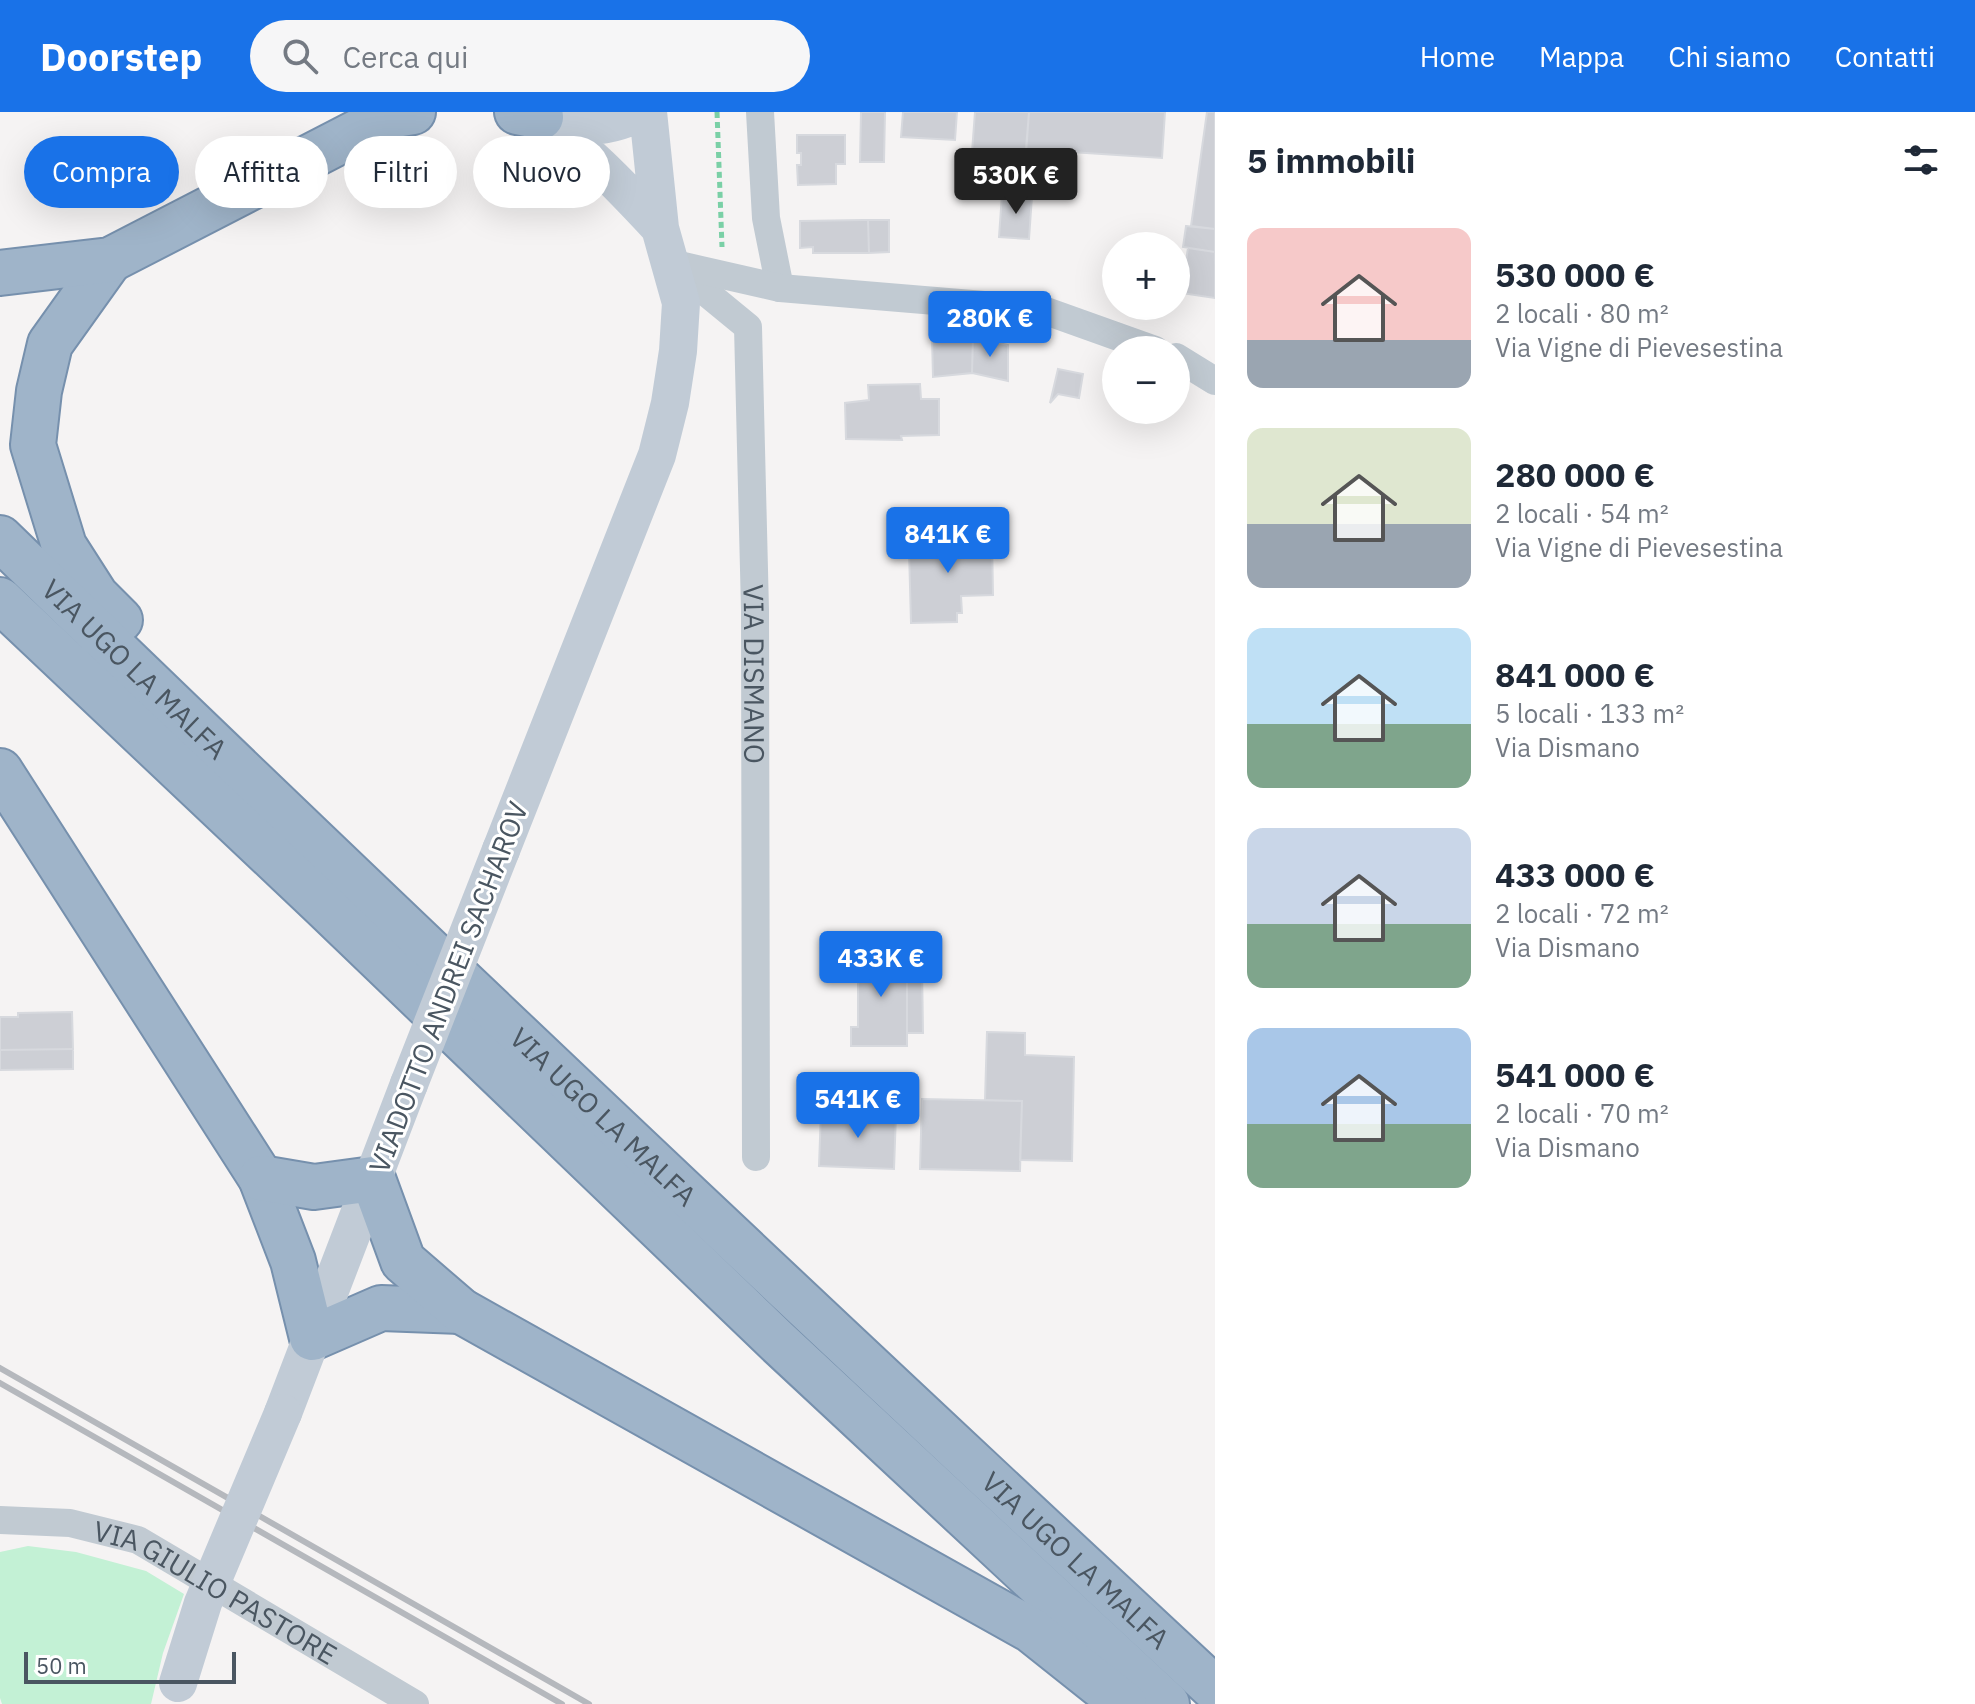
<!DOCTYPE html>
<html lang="it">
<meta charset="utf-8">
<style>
body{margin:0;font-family:"IBM Plex Sans",sans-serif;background:#f6f6f7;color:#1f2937;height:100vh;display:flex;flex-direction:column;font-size:30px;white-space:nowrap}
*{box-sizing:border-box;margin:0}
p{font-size:26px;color:#747a83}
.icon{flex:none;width:44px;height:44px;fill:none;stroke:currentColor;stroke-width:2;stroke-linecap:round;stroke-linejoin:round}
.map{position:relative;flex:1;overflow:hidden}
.panel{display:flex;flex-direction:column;background:#fff;width:760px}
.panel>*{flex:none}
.banner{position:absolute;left:24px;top:24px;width:760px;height:72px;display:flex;gap:16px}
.tools{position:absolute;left:1102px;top:120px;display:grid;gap:16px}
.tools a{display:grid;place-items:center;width:88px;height:88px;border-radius:50%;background:#fff;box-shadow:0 8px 32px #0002;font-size:40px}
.scale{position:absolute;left:24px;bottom:20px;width:212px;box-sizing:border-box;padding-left:8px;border:4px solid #4a5661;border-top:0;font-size:22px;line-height:28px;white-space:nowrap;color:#4a5661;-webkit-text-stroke:6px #fff;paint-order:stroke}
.price{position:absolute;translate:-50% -68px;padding:0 18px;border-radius:8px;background:#1972e8;color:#fff;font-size:26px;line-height:52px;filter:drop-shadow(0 2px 4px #0008)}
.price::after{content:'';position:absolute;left:50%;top:48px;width:24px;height:18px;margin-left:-12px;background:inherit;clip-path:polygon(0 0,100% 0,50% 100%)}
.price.selected{background:#222;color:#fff}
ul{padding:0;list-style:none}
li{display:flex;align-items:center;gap:24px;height:200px;padding:0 32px}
li span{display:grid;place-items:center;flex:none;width:224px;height:160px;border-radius:16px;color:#555}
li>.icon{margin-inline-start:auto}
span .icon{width:96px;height:96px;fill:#fffc;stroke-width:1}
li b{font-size:34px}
h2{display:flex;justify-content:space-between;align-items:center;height:96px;padding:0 32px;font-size:34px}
.pill{padding:0 28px;border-radius:36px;background:#fff;box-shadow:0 8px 32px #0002;font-size:28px;line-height:72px}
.pill.selected{background:#1972e8;color:#fff}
header{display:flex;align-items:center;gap:48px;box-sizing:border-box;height:112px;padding:0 40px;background:#1972e8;color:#fff}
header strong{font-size:38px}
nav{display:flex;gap:44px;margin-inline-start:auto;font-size:28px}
.search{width:560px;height:72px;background:#f6f6f7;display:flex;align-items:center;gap:20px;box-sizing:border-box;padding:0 28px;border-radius:44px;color:#747a83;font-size:30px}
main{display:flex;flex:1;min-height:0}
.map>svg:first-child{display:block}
</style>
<header>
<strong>Doorstep</strong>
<div class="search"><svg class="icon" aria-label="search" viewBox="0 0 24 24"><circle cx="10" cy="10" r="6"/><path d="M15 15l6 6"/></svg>Cerca qui</div>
<nav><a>Home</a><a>Mappa</a><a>Chi siamo</a><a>Contatti</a></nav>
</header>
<main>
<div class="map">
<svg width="1215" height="1592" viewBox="0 0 1215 1592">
<rect width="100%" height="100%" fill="#f5f3f3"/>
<path fill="#c3f1d5" d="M 28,1434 L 76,1440 L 146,1459 L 184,1482 L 163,1541 L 151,1592 L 2,1592 L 0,1586 L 0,1440 Z"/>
<path fill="#cdcfd5" stroke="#d7d9de" stroke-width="2" d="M 861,0 L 885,0 L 884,50 L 860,50 Z
M 903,0 L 957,0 L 955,28 L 901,25 Z
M 975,0 L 1029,0 L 1023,83 L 969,80 Z
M 1029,0 L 1165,0 L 1162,46 L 1026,37 Z
M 1207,0 L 1215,0 L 1215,117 L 1191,114 Z
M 797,23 L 845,23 L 845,52 L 836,52 L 836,72 L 798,73 L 797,53 L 801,53 L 801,41 L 797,41 Z
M 1002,82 L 1032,84 L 1029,127 L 999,125 Z
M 863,108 L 868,108 L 869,141 L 813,141 L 813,135 L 800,136 L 800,109 Z
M 868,108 L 889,108 L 889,140 L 869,141 Z
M 1186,114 L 1215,117 L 1215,140 L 1183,135 Z
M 1188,136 L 1215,140 L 1215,186 L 1181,181 Z
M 932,225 L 973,225 L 972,261 L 933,265 Z
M 973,225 L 1008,233 L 1008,269 L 972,261 Z
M 1058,257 L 1083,262 L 1079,286 L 1058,282 L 1050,291 Z
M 920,272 L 921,287 L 939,287 L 939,323 L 901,324 L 902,328 L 846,327 L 845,291 L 869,288 L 868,273 Z
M 957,417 L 957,427 L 992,426 L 993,483 L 961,484 L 962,501 L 957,501 L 957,510 L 911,511 L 909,438 L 925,434 L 925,418 Z
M 851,841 L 907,841 L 907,934 L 851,934 L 851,915 L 858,915 L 858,862 L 851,862 Z
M 907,854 L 922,854 L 923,921 L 907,921 Z
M 72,900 L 73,937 L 0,938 L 0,905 L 18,905 L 18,901 Z
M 987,920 L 1025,921 L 1025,943 L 1074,945 L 1072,1049 L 1020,1048 L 1022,989 L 985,988 Z
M 73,937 L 73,957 L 0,958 L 0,938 Z
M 922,987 L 1022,989 L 1020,1059 L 920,1057 Z
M 821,999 L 896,1002 L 894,1057 L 819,1054 Z"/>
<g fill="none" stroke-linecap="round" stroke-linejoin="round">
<defs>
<g id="trunk">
<path d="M 517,0 L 541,5"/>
<path d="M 110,148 L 50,232 L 39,279 L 33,333 L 64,434 L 96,484 L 120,508"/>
<path d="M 0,161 L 110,148 L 389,4 L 413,0"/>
<path id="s3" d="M 0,426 C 401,815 806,1197 1215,1577"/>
<path d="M 0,488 L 323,793 L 778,1230 L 1167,1592"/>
<path d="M 0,659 L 261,1066 L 293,1149 L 312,1226 L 381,1196 L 461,1199"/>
<path d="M 261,1066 L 314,1075 L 373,1067 L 403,1149 L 461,1199 L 1031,1518 L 1124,1592"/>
</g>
</defs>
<use href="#trunk" stroke="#7690ad" stroke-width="48"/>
<path stroke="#7ad0a6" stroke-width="5" stroke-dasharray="6 4" stroke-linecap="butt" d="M 717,0 L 722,135"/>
<g stroke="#c1cad2" stroke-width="28">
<path d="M 760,0 L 766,106 L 780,176"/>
<path id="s1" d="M 670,151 L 748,215 L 755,498 L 756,1045"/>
<path d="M 679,153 L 780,176 L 1043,198 L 1155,238"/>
<path d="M 1176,245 L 1215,269"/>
<path id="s2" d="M 0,1408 L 70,1411 L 138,1428 L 415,1592"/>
</g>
<path stroke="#c1cbd6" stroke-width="38" d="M 534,0 C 582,33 620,73 660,116
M 548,8 C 581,20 611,15 642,0
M 501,738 L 657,343 L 670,291 L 678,239 L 681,191 L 660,116 L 648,0
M 283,1301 L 409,972"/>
<use href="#trunk" stroke="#9fb4c9" stroke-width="44"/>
<path stroke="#b5b8bd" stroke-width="6" d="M 0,1256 L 589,1592
M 0,1271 L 562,1592"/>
<path stroke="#c1cbd6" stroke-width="38" d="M 409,972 L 501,738
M 178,1571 L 203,1491 L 283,1301"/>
</g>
<g text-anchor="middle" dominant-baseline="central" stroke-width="6" stroke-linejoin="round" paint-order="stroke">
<g font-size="28" fill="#4a5661" stroke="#fff">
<text stroke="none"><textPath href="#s3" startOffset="188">VIA UGO LA MALFA</textPath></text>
<text stroke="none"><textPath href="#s1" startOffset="448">VIA DISMANO</textPath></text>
<text transform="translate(448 875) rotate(-69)">VIADOTTO ANDREI SACHAROV</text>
<text stroke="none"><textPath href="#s3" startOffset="836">VIA UGO LA MALFA</textPath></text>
<text stroke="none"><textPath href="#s3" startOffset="1484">VIA UGO LA MALFA</textPath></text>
<text stroke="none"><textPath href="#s2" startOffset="232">VIA GIULIO PASTORE</textPath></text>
</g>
</g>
</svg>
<div class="tools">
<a>+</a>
<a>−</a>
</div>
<div class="scale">50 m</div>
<b class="price selected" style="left:1016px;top:104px">530K €</b>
<b class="price" style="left:990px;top:247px">280K €</b>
<b class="price" style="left:948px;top:463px">841K €</b>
<b class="price" style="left:881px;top:887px">433K €</b>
<b class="price" style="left:858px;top:1028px">541K €</b>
<div class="banner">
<a class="pill selected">Compra</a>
<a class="pill">Affitta</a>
<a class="pill">Filtri</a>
<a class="pill">Nuovo</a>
</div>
</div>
<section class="panel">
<h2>5 immobili<svg class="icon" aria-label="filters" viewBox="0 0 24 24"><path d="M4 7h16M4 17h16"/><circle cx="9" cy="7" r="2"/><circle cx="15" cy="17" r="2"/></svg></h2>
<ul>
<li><span style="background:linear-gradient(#f6c9c9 70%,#9aa5b1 0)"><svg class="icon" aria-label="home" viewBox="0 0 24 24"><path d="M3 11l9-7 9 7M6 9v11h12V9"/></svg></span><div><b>530 000 €</b><p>2 locali · 80 m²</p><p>Via Vigne di Pievesestina</p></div></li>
<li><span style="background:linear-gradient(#dfe7d0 60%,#9aa5b1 0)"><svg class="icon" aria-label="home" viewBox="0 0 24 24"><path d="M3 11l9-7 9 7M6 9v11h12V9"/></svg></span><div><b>280 000 €</b><p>2 locali · 54 m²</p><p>Via Vigne di Pievesestina</p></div></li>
<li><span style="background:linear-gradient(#bfe0f5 60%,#7fa58c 0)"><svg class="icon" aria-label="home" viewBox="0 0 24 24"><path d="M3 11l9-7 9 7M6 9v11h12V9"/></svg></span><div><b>841 000 €</b><p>5 locali · 133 m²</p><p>Via Dismano</p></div></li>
<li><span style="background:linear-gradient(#c9d6e8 60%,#7fa58c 0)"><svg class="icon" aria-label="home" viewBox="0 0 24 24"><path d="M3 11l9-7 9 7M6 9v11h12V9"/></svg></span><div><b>433 000 €</b><p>2 locali · 72 m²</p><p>Via Dismano</p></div></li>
<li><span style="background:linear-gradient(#a9c7e8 60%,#7fa58c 0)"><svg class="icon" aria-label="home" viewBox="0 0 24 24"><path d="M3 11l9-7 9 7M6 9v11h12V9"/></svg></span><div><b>541 000 €</b><p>2 locali · 70 m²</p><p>Via Dismano</p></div></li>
</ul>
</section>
</main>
